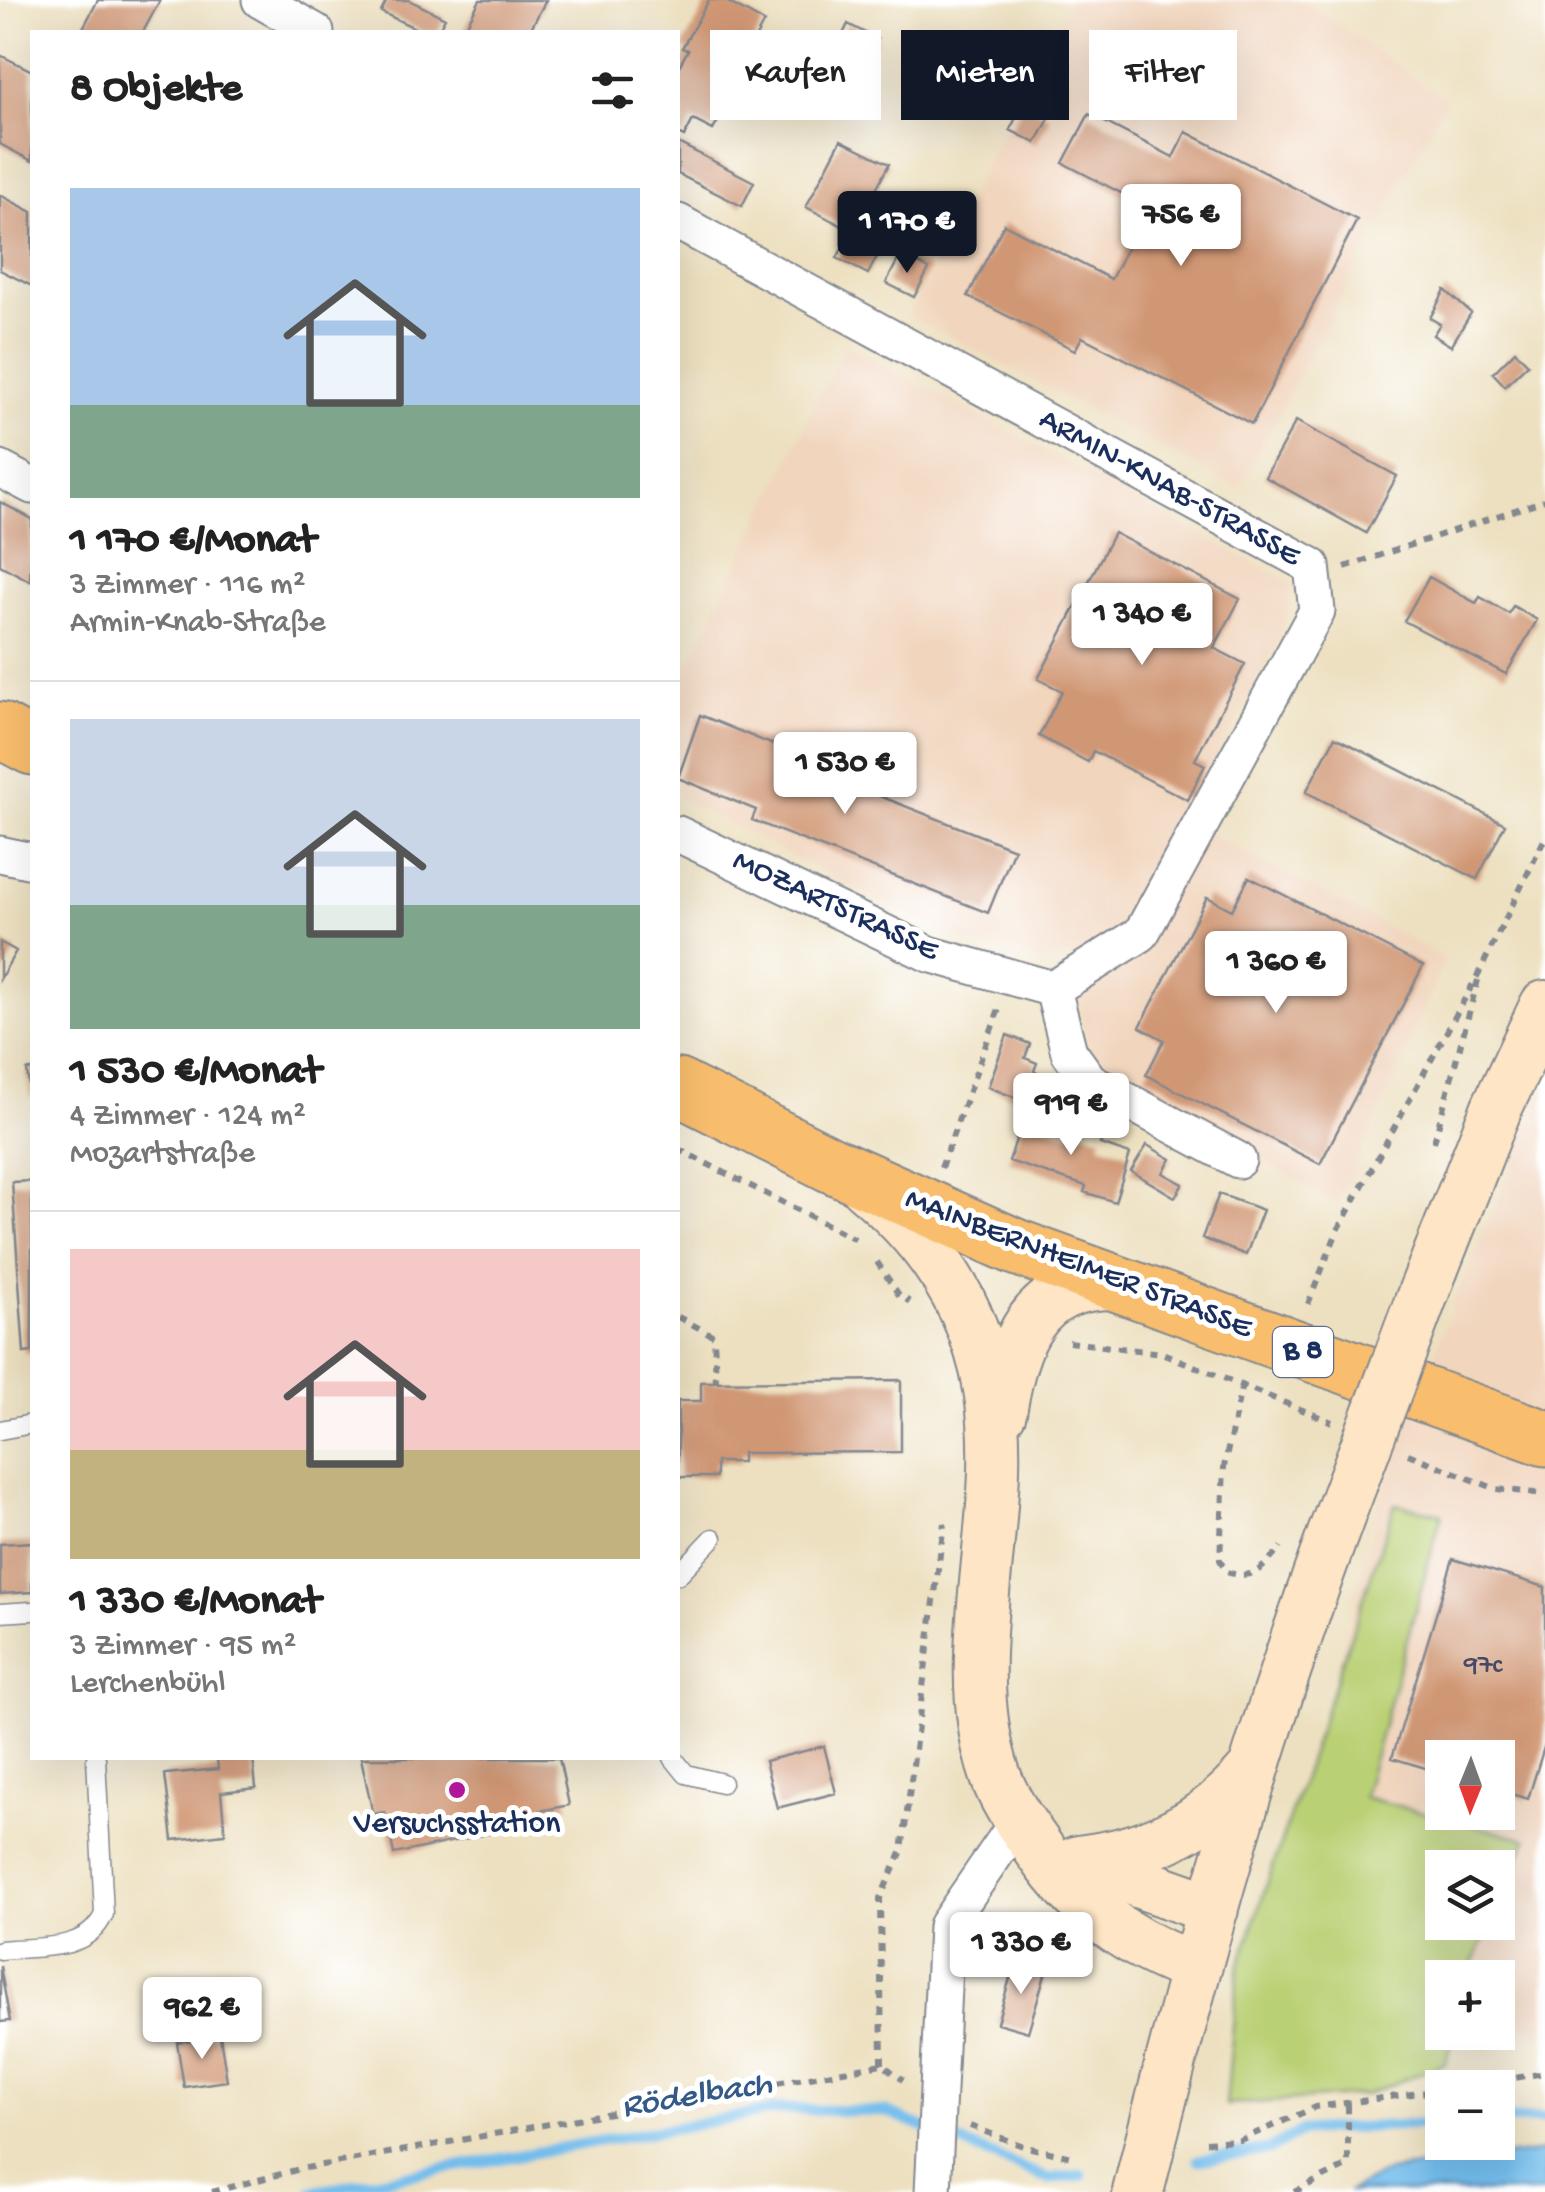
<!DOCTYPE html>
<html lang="de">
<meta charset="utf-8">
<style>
body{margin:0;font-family:"Gochi Hand",sans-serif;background:#f2f2f2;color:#222;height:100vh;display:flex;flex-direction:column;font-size:38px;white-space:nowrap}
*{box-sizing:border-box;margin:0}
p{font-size:32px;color:#767676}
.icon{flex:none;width:55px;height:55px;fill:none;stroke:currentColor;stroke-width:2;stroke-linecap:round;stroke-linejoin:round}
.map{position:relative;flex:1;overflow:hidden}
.drawer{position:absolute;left:30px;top:30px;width:650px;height:1730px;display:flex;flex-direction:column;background:#fff;border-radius:0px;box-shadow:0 10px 40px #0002}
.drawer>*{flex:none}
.guide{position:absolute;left:710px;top:30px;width:685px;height:90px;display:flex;gap:20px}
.needle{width:65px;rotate:181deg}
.buttons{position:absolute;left:1425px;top:1740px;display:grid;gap:20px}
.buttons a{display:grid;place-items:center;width:90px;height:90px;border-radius:0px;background:#fff;box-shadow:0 10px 40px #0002;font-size:50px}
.price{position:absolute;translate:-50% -85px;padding:0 22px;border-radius:10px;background:#fff;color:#222;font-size:32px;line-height:65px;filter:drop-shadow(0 2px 5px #0008)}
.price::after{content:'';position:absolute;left:50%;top:60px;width:30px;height:22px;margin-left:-15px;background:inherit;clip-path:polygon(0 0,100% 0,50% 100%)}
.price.on{background:#111827;color:#fff}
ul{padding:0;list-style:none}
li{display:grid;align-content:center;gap:20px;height:530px;padding:0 40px}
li+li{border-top:2px solid #e0e0e0}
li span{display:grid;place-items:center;height:310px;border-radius:0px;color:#555}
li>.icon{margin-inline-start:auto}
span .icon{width:180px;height:180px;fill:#fffc;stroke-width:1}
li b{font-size:42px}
h2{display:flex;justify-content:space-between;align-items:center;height:120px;padding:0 40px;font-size:42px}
.tag{padding:0 35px;border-radius:0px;background:#fff;box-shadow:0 10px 40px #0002;font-size:35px;line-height:90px}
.tag.on{background:#111827;color:#fff}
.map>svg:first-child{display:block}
</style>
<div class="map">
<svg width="1545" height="2192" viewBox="0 0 1545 2192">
<rect width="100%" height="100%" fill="#fff"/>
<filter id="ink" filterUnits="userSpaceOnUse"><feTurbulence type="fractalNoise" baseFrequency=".01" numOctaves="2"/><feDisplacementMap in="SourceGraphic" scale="20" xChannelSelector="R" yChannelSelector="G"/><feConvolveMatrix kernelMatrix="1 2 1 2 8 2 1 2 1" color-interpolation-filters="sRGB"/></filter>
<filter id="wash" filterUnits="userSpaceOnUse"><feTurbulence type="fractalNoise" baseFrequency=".0048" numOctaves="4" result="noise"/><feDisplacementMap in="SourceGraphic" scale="40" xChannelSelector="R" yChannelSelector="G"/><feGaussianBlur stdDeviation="2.25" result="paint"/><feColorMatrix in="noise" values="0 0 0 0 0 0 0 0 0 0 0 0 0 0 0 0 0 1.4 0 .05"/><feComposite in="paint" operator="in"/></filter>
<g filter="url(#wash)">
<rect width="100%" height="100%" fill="#ede0c0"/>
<path fill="#f1d5bd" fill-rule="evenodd" d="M 1069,0 L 1303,0 L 1446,99 L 1239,488 L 908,315 Z
M 845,344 L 1293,584 L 1280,642 L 1182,819 L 1446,958 L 1339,1205 L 1110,1075 L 1087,1048 L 1070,955 L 1041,962 L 948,936 L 678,798 L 678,687 Z
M 1545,1086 L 1545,2033 L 1498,2025 L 1498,1978 L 1257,1988 L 1382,1494 L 1454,1302 ZM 1442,1758 L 1498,1758 L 1498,1812 L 1442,1812 ZM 1442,1868 L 1498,1868 L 1498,1922 L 1442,1922 Z"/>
<path fill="#bad074" stroke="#6a8069" stroke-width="2.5" d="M 1395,1504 L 1442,1514 L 1363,1797 L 1527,1839 L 1498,1908 L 1498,1868 L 1442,1868 L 1442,1922 L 1491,1923 L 1467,1977 L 1442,1978 L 1442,2032 L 1453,2033 L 1446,2063 L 1365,2095 L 1226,2105 L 1238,1970 Z"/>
<path fill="#73bdec" stroke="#4776a5" stroke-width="2.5" d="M 1545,2151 L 1545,2192 L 1348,2192 L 1388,2171 Z"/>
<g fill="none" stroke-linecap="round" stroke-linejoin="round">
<path stroke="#73bdec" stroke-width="11" d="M 1498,2120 L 1545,2118
M 1198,2160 L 1268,2150 L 1302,2131 L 1442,2123
M 312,2192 L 781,2109 L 886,2112 L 1049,2179 L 1082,2175"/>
</g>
<g id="blocks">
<path fill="#d09775" d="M 98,0 L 160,0 L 143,32 L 81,32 Z
M 387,0 L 409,0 L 445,18 L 437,32 L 423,32 L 381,12 Z
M 480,0 L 546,0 L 529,32 L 469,32 L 464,30 Z
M 709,0 L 724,0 L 764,22 L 737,72 L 743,76 L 713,130 L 693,120 L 684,137 L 678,134 L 678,68 L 688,50 L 682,48 Z
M 848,24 L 877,39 L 863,67 L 834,53 Z
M 0,55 L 32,71 L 32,161 L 0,144 Z
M 1023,103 L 1050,117 L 1036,143 L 1010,130 Z
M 1089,114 L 1173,157 L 1186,132 L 1357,220 L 1252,424 L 1082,337 L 1075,350 L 968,296 L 1004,224 L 1111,279 L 1148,207 L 1063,163 Z
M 841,140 L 889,164 L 873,195 L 901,210 L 868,274 L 837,258 L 852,231 L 806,207 Z
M 678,143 L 754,182 L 742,206 L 678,174 Z
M 0,195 L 32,212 L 32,286 L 0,270 Z
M 901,254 L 929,269 L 914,297 L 886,283 Z
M 1445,290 L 1471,313 L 1451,346 L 1433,335 L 1440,324 L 1430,318 Z
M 1515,351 L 1528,364 L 1505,386 L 1493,373 Z
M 1296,421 L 1397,476 L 1366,533 L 1265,477 Z
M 0,502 L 32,519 L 30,581 L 0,565 Z
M 1114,533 L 1240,599 L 1214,648 L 1245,664 L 1195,760 L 1205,765 L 1188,800 L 1093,751 L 1088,762 L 1039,736 L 1062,691 L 1038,679 Z
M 1429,577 L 1476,603 L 1480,597 L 1509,614 L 1513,606 L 1537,620 L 1506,674 L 1404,621 Z
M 700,715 L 781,748 L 778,756 L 1014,849 L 988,913 L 752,820 L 756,810 L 678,778 Z
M 1335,737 L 1505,824 L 1477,879 L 1306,792 Z
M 1249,877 L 1423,966 L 1320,1164 L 1146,1075 L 1164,1040 L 1140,1027 L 1207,897 L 1232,910 Z
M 0,942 L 16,951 L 0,979 Z
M 1007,1035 L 1030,1044 L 1025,1058 L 1037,1063 L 1034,1071 L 1048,1076 L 1037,1106 L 988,1087 Z
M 27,1070 L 32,1070 L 32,1097 L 30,1098 Z
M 1023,1118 L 1070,1134 L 1072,1127 L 1102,1137 L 1100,1144 L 1130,1154 L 1115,1202 L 1084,1192 L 1086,1186 L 1009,1161 Z
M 1147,1145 L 1171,1159 L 1163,1173 L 1183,1184 L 1175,1197 L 1131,1171 Z
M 32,1181 L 32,1352 L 24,1353 L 12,1182 Z
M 1219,1194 L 1263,1210 L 1246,1255 L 1202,1238 Z
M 901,1380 L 901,1452 L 742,1453 L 742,1462 L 716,1462 L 716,1477 L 678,1477 L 678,1401 L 701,1401 L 701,1382 Z
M 32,1542 L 32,1592 L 0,1594 L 0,1544 Z
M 1453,1559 L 1545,1587 L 1545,1744 L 1528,1799 L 1498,1790 L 1498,1758 L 1442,1758 L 1442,1773 L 1392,1758 Z
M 824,1746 L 836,1793 L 777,1808 L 765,1761 Z
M 253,1758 L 256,1788 L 221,1792 L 225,1834 L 173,1840 L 165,1774 L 218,1769 L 217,1759 Z
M 361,1758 L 559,1758 L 569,1805 L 540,1811 L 543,1822 L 394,1854 L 385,1812 L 373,1814 Z
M 1015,1961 L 1046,1971 L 1028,2032 L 997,2023 Z
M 0,1966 L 10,2021 L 0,2022 Z
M 220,2036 L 227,2081 L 184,2087 L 177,2042 Z"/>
</g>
</g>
<g filter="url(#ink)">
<use href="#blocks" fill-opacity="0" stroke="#84888f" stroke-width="2.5"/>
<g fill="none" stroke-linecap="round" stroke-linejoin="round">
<defs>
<path id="lane" d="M 0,1430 L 32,1424
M 678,1575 L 713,1538
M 0,1613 L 32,1611
M 673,1758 L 686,1774 L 722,1783
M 0,1950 C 38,1946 87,1953 104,1914 L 96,1758"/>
<path id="street" d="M 260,0 L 316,32
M 678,222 L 1312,566 L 1317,611 L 1141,934 L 1053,989
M 0,469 L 32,486
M 678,834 L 929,954 L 1053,989
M 0,854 L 32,861
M 1053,989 L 1069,1052 L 1090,1081 L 1238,1160
M 933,2192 L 946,1926 L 1018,1821"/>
<path id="secondary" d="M 865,1186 C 929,1239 975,1306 989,1389 C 1011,1512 954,1654 995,1774 C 1005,1804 1024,1827 1041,1852 C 1081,1910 1130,1945 1196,1968
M 1424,1291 L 1497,1107 L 1545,1006
M 1001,1412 C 1013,1342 1032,1283 1115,1284
M 1078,1861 C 1150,1853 1205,1826 1252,1771
M 1081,1862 L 1213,1909
M 1138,2192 C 1197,1952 1264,1714 1352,1483"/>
<path id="primary" d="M 0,730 L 32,747
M 678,1087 L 830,1164 L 1016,1247 L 1545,1438"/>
</defs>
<use href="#lane" stroke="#84888f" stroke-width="21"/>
<use href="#street" stroke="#84888f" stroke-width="39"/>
<use href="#secondary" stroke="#84888f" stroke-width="54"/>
<use href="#primary" stroke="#84888f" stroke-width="59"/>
<path stroke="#84888f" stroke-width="6" stroke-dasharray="8 8" stroke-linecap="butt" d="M 1345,567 L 1545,500
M 1434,1142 L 1478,980
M 678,1149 L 855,1239
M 941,1168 L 1000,1006
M 877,1262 L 899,1295 L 910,1302
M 1308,1304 L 1337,1232 L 1481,969 L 1545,838
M 678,1317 L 714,1336 L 716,1382
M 1069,1342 L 1162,1353 L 1332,1422
M 1242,1384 L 1224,1467 L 1220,1560 L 1227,1572 C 1254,1581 1264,1567 1281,1547
M 1408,1454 L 1496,1489 L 1545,1494
M 882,2064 L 880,1898 L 902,1851 L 944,1523
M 1453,2088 L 1545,2073
M 970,2126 L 1026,2147 L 1072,2157
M 1206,2142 L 1240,2140 L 1316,2107 L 1442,2090
M 212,2192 L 300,2169 L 882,2064 L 903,2080
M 1294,2192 L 1348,2165 L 1348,2104"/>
<use href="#lane" stroke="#fff" stroke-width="18"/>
<use href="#street" stroke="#fff" stroke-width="35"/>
<use href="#secondary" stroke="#fde5c5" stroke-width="50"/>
<use href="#primary" stroke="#f9be6d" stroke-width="55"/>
<defs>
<path id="secondary-bridge" d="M 1352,1483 L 1424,1291"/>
</defs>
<use href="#secondary-bridge" stroke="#84888f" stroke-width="54" stroke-linecap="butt"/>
<use href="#secondary-bridge" stroke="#fde5c5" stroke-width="50"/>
</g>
</g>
<circle fill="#b5179e" stroke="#fff" stroke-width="4" cx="457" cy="1790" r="10"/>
<g text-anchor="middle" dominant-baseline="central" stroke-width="10" stroke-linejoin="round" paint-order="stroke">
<g font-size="28" fill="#484964">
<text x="1483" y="1666">97c</text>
</g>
<rect fill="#fff" stroke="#5f6d8e" stroke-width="2.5" x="1273" y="1327" width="60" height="50" rx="8"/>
<g font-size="30" font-weight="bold" fill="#1b2f5e">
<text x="1303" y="1352">B 8</text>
</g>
<g font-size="32" fill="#1b2f5e" stroke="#fff">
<text transform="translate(1169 489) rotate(29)">ARMIN-KNAB-STRASSE</text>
<text transform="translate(835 907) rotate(25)">MOZARTSTRASSE</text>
<text transform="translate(1078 1265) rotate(21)">MAINBERNHEIMER STRASSE</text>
</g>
<g font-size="32" fill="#1b2f5e" stroke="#fff">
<text x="457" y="1825">Versuchsstation</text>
</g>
<g font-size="35" font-style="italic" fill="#355a89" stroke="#fff">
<text transform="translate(697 2097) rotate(-9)">Rödelbach</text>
</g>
</g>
</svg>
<div class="buttons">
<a><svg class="needle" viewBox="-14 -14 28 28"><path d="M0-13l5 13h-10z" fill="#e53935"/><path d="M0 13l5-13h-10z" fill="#767676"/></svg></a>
<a><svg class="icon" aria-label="layers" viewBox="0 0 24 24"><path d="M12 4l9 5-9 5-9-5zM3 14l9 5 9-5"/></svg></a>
<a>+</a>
<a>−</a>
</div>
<b class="price" style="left:1181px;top:269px">756 €</b>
<b class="price on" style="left:907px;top:276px">1 170 €</b>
<b class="price" style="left:1142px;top:668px">1 340 €</b>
<b class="price" style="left:845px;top:817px">1 530 €</b>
<b class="price" style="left:1276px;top:1016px">1 360 €</b>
<b class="price" style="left:1071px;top:1158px">919 €</b>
<b class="price" style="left:1021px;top:1997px">1 330 €</b>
<b class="price" style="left:202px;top:2062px">962 €</b>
<div class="guide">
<a class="tag">Kaufen</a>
<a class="tag on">Mieten</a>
<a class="tag">Filter</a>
</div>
<section class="drawer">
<h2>8 Objekte<svg class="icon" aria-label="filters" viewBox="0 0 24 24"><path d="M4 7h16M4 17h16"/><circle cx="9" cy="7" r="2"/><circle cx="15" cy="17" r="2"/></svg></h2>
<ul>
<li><span style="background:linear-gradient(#a9c7e8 70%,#7fa58c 0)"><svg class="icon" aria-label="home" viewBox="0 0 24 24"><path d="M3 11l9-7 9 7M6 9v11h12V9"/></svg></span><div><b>1 170 €/Monat</b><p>3 Zimmer · 116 m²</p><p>Armin-Knab-Straße</p></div></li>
<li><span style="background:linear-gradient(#c9d6e8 60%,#7fa58c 0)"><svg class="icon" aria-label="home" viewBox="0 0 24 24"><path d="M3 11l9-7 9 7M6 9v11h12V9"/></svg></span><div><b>1 530 €/Monat</b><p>4 Zimmer · 124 m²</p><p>Mozartstraße</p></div></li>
<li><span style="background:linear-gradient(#f6c9c9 65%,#c2b280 0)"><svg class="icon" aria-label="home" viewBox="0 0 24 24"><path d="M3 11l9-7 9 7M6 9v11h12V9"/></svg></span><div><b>1 330 €/Monat</b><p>3 Zimmer · 95 m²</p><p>Lerchenbühl</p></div></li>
</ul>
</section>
</div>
